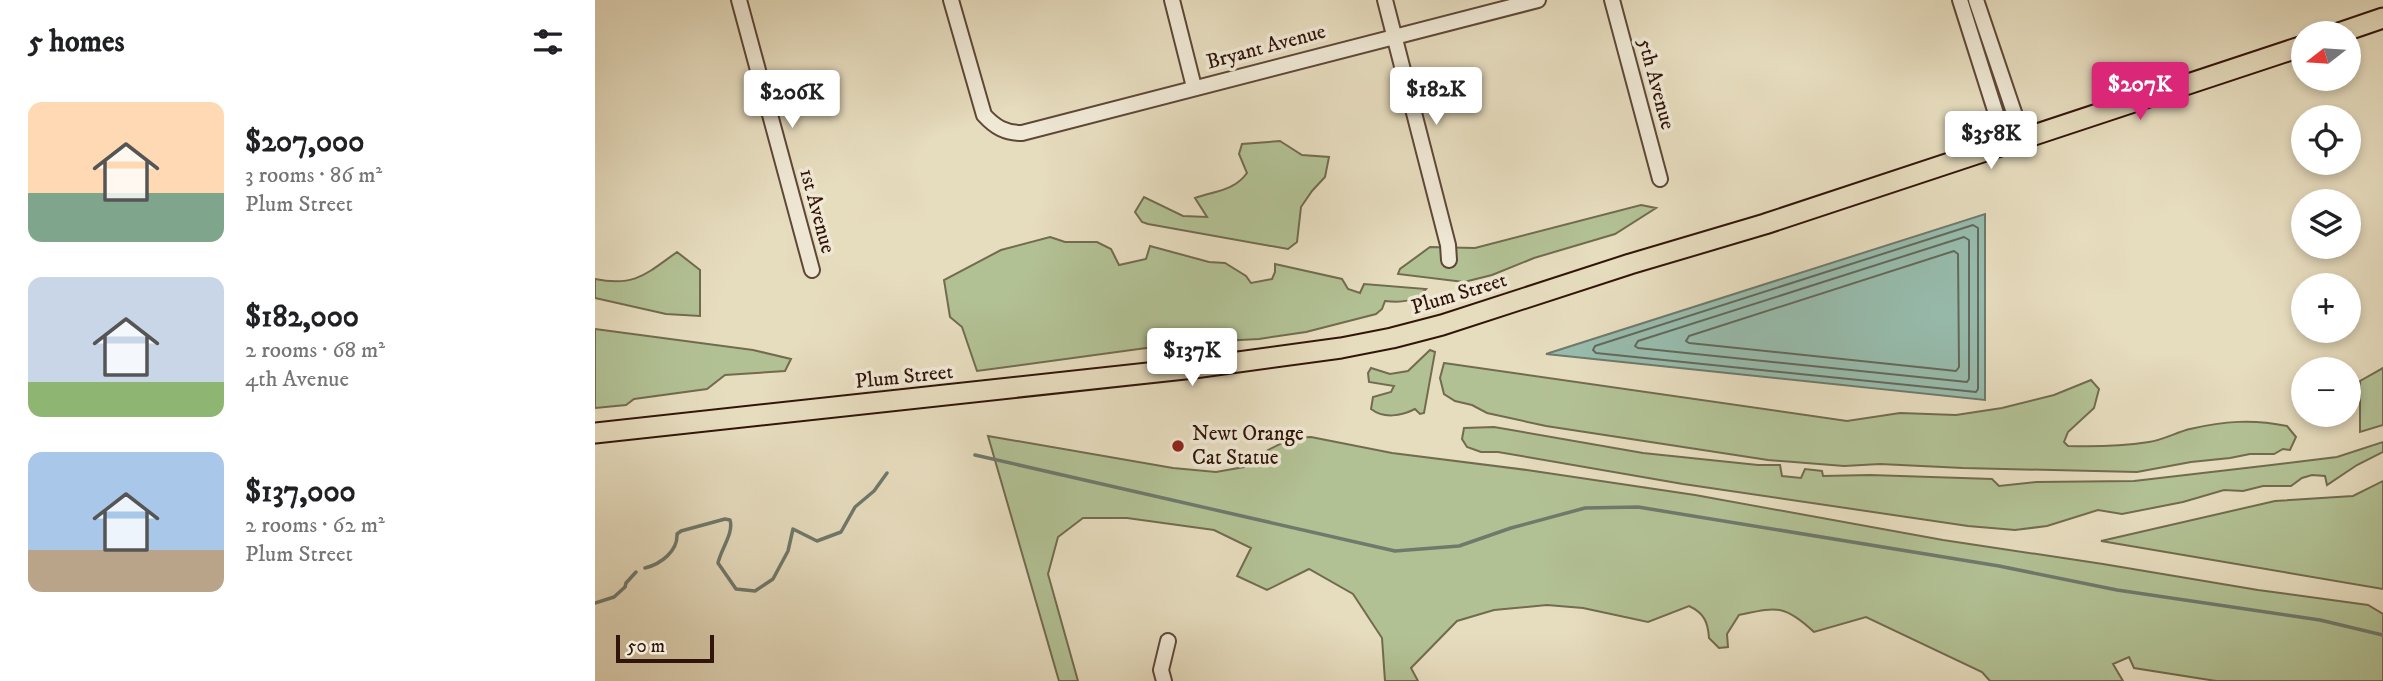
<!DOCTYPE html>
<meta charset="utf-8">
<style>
body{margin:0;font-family:"IM FELL DW Pica",serif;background:#f2f2f2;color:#202124;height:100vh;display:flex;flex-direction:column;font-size:26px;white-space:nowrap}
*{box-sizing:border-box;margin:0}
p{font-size:23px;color:#757577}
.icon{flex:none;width:38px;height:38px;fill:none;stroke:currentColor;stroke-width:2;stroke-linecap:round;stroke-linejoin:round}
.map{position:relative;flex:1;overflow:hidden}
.side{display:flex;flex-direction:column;background:#fff;width:595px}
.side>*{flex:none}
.needle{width:46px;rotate:253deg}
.buttons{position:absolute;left:1696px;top:21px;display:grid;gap:14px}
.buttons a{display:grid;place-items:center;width:70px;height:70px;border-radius:50%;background:#fff;box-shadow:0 4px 10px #0003;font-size:35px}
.scale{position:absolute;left:21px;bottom:18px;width:98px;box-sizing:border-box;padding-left:7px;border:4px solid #32150a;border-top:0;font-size:19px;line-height:24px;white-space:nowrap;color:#32150a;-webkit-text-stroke:5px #efe8d5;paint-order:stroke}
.price{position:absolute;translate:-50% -60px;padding:0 16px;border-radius:7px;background:#fff;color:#222;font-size:23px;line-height:46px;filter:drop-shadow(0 2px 4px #0008)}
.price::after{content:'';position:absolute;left:50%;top:42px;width:21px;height:16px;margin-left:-10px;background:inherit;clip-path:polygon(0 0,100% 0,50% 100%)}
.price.current{background:#db2777;color:#fff}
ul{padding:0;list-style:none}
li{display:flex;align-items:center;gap:21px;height:175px;padding:0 28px}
li span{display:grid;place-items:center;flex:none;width:196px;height:140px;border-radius:14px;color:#555}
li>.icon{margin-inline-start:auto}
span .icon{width:84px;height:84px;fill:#fffc;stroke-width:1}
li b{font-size:30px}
h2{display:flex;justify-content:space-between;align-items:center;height:84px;padding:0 28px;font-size:30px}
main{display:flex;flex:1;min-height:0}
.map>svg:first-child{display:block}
</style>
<main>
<section class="side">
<h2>5 homes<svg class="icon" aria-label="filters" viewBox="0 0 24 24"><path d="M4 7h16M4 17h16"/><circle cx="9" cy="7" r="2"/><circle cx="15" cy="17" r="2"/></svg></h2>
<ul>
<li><span style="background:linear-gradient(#ffd9b3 65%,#7fa58c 0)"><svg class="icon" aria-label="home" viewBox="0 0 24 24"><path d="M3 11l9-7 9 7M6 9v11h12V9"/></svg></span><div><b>$207,000</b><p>3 rooms · 86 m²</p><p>Plum Street</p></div></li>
<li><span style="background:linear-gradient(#c9d6e8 75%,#8fb573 0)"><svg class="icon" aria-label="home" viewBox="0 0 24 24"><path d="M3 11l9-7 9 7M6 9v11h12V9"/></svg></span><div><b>$182,000</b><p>2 rooms · 68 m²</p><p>4th Avenue</p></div></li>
<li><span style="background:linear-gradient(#a9c7e8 70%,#b9a48a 0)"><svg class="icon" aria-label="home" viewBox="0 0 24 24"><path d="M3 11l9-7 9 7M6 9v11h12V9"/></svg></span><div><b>$137,000</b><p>2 rooms · 62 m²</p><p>Plum Street</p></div></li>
</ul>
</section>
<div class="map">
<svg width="1788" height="681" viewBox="0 0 1788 681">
<rect width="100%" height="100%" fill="#e6dcbe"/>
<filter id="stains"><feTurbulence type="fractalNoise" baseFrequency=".00286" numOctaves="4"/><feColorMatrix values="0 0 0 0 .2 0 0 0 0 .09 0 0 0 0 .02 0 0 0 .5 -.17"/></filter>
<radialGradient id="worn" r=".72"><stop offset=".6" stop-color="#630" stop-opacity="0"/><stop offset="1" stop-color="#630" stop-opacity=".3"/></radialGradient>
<path fill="#b2c194" stroke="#726b4f" stroke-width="2" d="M 685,141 L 707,155 L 734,157 L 730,177 L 717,191 L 706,207 L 702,242 L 693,249 L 553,224 L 547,222 L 540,212 L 549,197 L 588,216 L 612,217 L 600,198 C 620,191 639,191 652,173 L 644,154 L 647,144 Z
M 1046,205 L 1061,208 L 1020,234 L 939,258 L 897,275 L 869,282 L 803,274 L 805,269 L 835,247 L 880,248 Z
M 455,237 L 470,242 L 502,242 L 516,249 L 524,265 L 551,259 L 555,246 L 614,262 L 630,263 L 651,276 L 656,283 L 677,279 L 680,272 L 680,264 L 747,279 L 753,289 L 765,293 L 769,284 L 831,289 C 819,302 806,303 790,301 L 787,309 L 781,314 L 711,332 L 664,339 L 588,343 L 382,371 L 367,327 L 355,317 L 349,280 L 406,250 Z
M 82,252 L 105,270 L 105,316 L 71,314 L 0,298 L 0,279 C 40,287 51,274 82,252 Z
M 0,329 L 158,350 L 196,359 L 190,371 L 130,375 L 112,389 L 39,399 L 31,405 L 0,408 Z
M 835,350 L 840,352 L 829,413 L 825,414 L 820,409 C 806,416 789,419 776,409 L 778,397 L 796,392 L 799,386 L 774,382 L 773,373 L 776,368 L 795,374 L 813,371 Z
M 849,363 L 1252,421 L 1305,413 L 1361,415 L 1407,408 L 1459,395 L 1496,380 L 1504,389 L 1499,408 L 1473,432 L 1469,442 L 1473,446 C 1500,447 1527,446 1554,442 C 1568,440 1582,432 1595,429 C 1629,421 1658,419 1692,426 L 1701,437 L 1695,450 L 1688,449 L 1679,454 L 1655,454 L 1635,458 L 1596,462 L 1542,472 L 1368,468 L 1285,464 L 1249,466 L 1173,460 L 951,426 L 892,413 L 877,405 L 860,401 L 849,394 L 845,378 Z
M 1788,368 L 1788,425 L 1765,432 L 1765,381 Z
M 899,427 L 1048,453 L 1163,465 L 1185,465 L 1187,476 L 1206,478 L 1210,469 L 1227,471 L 1228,476 L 1275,475 L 1397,479 L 1404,486 L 1441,482 L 1539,481 L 1668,466 L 1742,457 L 1788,442 L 1788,452 L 1762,465 L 1732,485 L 1730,476 L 1717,475 L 1707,478 L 1696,486 L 1668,486 L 1648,491 L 1629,490 L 1588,502 L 1527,514 L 1503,510 L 1452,526 L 1420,530 L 1373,526 L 1088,484 L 903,452 L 886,452 L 872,447 L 867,439 L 869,428 Z
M 393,436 L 578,468 L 621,472 L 649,467 L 673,450 L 697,438 L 716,437 L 797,453 L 932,470 L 1100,495 L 1348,540 L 1508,564 L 1663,590 L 1773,605 L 1788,614 L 1788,681 L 1621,681 L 1539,668 L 1534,657 L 1518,664 L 1528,681 L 1395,681 L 1387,672 L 1271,617 L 1219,632 C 1189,604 1182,607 1144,615 L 1132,634 L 1133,647 L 1124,648 L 1114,638 C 1113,622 1109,613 1094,606 L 1053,622 L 988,608 L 952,605 L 899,610 L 862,621 L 816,668 L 823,681 L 790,681 L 787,638 L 758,594 L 714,569 L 672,590 L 642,576 L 656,548 L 619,530 L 532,518 L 488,518 L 463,537 L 453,574 L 483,681 L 464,681 Z
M 1788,481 L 1788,589 L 1506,541 L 1680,501 L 1758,496 Z"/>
<path fill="#97bcad" stroke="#6f796c" stroke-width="2" d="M 1390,214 L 1390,400 L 951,354 Z"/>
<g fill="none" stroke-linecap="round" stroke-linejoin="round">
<path stroke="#64685c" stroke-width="2" d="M 1378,225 L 1383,228 L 1383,389 L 1381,392 L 1001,353 L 998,350 L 1000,346 Z
M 1369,237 L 1374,240 L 1374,379 L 1372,382 L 1043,348 L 1040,346 L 1043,341 Z
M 1359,251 L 1363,254 L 1364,367 L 1361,371 L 1094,343 L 1091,341 L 1094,336 Z"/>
<path stroke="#6f796c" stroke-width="3.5" d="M 380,455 L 800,551 L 864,546 L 916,528 L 990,508 L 1043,507 L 1404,566 L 1522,590 L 1725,620 L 1788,635
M 50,568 C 66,564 83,551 82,534 L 86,531 L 130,519 L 135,520 C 139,533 126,549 123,563 L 141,589 L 160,591 L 178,579 L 193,551 L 198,529 L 222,541 L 246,532 L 260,507 L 279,491 L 292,473
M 0,603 L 19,597 L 30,587 L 31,583 L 41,572"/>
<defs>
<path id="minor" d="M 144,0 L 217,270
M 356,0 L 389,115 C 400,127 410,133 427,133 L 943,0
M 577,0 L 599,87
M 790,0 L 853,245 L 854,260
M 1017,0 L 1065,179
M 1365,0 L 1411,145
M 1381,0 L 1428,139
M 569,681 L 566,670 L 573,641"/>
<path id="major" d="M 1744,33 L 1788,18
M 0,433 L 599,368 L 746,348 L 797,338 L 847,325 L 1035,264 L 1170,224 L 1708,46"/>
</defs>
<use href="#minor" stroke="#5f4737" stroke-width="18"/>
<use href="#major" stroke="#32150a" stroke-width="23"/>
<use href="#minor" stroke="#efe8d5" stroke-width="14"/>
<use href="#major" stroke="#e6dcbe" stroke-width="19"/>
</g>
<circle fill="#8f2418" stroke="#efe8d5" stroke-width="2.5" cx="583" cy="446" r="7"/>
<g text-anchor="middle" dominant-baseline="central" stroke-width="7" stroke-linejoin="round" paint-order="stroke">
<g font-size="21" fill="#32150a" stroke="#efe8d5">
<text transform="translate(671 47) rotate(-15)">Bryant Avenue</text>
<text transform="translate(1061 84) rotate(75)">5th Avenue</text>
<text transform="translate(222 211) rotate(75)">1st Avenue</text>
<text transform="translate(864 294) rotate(-17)">Plum Street</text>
<text transform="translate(309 377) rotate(-6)">Plum Street</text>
</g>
<g font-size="21" fill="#32150a" stroke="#efe8d5" text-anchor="start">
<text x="597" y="434">Newt Orange<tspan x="597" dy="24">Cat Statue</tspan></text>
</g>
</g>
<rect width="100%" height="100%" filter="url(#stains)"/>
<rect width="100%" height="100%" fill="url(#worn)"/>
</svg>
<div class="buttons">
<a><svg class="needle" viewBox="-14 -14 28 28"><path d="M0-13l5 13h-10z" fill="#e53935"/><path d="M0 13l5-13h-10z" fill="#757577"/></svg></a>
<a><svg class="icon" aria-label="locate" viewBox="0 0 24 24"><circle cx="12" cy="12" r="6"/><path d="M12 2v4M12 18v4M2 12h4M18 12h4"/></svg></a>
<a><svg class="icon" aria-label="layers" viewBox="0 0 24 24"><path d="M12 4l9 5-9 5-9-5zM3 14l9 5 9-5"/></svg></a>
<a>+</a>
<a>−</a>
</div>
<div class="scale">50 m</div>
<b class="price current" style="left:1545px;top:122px">$207K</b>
<b class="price" style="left:841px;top:127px">$182K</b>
<b class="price" style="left:197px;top:130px">$206K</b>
<b class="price" style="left:1396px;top:171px">$358K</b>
<b class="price" style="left:597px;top:388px">$137K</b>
</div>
</main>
